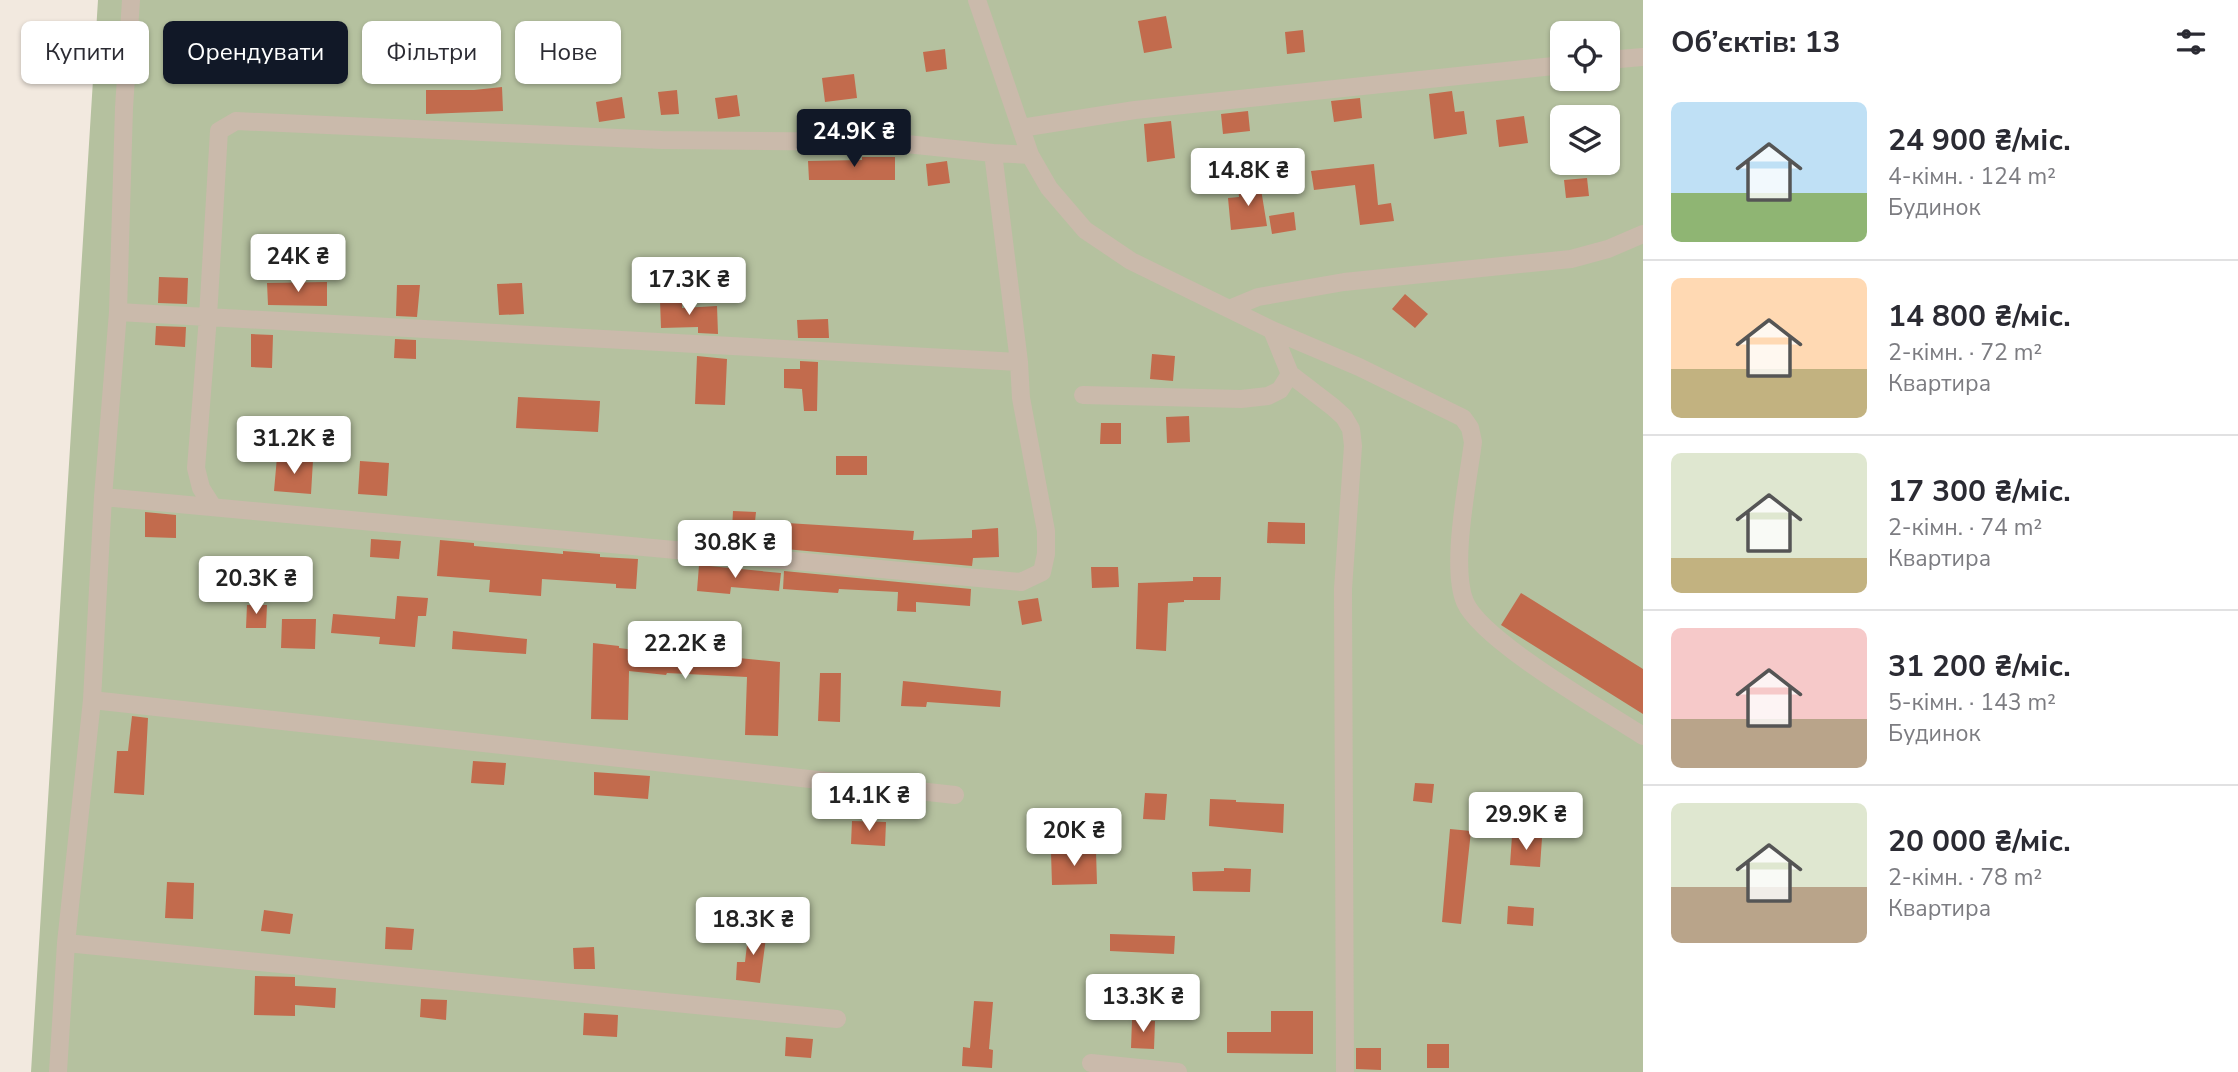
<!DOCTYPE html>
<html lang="uk">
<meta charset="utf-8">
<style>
body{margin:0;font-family:"Nunito Sans",sans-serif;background:#f2f2f3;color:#2b2b33;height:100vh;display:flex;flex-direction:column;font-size:26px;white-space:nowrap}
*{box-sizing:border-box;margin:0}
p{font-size:23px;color:#7c7c81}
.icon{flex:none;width:38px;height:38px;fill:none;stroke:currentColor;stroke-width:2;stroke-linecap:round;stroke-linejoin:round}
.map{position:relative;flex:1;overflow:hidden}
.details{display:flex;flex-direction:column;background:#fff;width:595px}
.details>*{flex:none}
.top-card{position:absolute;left:21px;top:21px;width:665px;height:63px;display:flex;gap:14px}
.fabs{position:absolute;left:1550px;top:21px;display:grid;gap:14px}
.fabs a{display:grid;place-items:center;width:70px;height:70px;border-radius:10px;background:#fff;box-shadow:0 2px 5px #0004;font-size:35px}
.price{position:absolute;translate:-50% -60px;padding:0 16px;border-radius:7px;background:#fff;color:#222;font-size:23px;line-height:46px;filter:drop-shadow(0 2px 4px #0008)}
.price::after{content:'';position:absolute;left:50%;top:42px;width:21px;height:16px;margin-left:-10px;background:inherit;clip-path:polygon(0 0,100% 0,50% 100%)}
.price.active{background:#111827;color:#fff}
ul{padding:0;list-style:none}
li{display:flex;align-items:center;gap:21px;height:175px;padding:0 28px}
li+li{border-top:2px solid #e1e1e2}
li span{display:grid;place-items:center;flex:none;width:196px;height:140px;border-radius:10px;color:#555}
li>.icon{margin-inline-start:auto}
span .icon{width:84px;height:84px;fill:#fffc;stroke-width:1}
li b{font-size:30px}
h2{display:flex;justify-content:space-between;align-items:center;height:84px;padding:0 28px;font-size:30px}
.tag{padding:0 24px;border-radius:10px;background:#fff;box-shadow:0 2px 5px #0004;font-size:24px;line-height:63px}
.tag.active{background:#111827;color:#fff}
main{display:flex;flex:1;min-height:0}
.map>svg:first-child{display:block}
</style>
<main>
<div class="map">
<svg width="1643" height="1072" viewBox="0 0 1643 1072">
<rect width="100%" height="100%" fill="#f2e9df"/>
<path fill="#b5c19f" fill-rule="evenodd" d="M 98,0 L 1643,0 L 1643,1072 L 31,1072 ZM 1563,33 L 1608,33 L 1608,79 L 1563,79 ZM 1563,117 L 1608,117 L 1608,163 L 1563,163 Z"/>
<path fill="#c26b4d" d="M 1166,16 L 1172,48 L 1144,53 L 1138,21 Z
M 1303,30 L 1305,52 L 1287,54 L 1285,32 Z
M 945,49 L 947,69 L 926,72 L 923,52 Z
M 854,74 L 857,98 L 825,102 L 822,78 Z
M 502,87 L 503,111 L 426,114 L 426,90 L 474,90 Z
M 677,90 L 679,114 L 661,115 L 658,92 Z
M 1452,91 L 1455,112 L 1464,111 L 1467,134 L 1434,139 L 1429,94 Z
M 737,95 L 740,116 L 718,119 L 715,98 Z
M 622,97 L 625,118 L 599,122 L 596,102 Z
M 1360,98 L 1362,118 L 1334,122 L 1331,101 Z
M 1248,111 L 1250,131 L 1223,134 L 1221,114 Z
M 1524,116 L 1528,143 L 1499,147 L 1496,120 Z
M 1171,121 L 1175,158 L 1147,162 L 1144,124 Z
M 862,157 L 895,157 L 895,180 L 809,180 L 808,161 L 862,160 Z
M 947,161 L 950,183 L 928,186 L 926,164 Z
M 1374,164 L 1378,205 L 1391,203 L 1394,221 L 1360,225 L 1355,185 L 1314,190 L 1311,171 Z
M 1587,178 L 1589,196 L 1566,198 L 1564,180 Z
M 1260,183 L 1267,226 L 1231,230 L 1228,198 L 1239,197 L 1238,186 Z
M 1294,212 L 1296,230 L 1272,234 L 1269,216 Z
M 159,277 L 188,278 L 187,304 L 158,303 Z
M 327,282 L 327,306 L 268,305 L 267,283 Z
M 522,283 L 524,314 L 499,315 L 497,284 Z
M 397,285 L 420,285 L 417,317 L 396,316 Z
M 1405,294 L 1428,314 L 1415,328 L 1392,309 Z
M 660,300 L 682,300 L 682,308 L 717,306 L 718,334 L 698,333 L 698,327 L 661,328 Z
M 828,319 L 829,338 L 798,338 L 797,320 Z
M 156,326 L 186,327 L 185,347 L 155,345 Z
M 251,334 L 273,335 L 272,368 L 251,367 Z
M 395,339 L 416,340 L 416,359 L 394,358 Z
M 1152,354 L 1175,356 L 1173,381 L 1150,379 Z
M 697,356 L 727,359 L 725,405 L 695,404 Z
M 800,361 L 818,362 L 817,411 L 804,411 L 802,389 L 784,388 L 784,369 L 800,369 Z
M 518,397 L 600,401 L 598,432 L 516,428 Z
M 1189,416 L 1190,442 L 1167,443 L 1166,417 Z
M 1101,423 L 1121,423 L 1121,444 L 1100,444 Z
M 836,456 L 867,456 L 867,475 L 836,475 Z
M 277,457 L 313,460 L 311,494 L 274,491 Z
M 360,461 L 389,463 L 387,496 L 358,494 Z
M 733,511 L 756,512 L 754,531 L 732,530 Z
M 145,512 L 176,515 L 176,538 L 145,537 Z
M 1268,522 L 1305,523 L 1305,544 L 1267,543 Z
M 787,523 L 914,531 L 913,540 L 972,538 L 972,530 L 998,528 L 999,557 L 973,558 L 972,566 L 785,549 Z
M 371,539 L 401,541 L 399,559 L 370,557 Z
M 440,540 L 474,543 L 474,546 L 563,554 L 563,551 L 600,554 L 600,557 L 638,559 L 636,589 L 616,588 L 616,584 L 542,579 L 541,596 L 489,592 L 490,580 L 437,576 Z
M 699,565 L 781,573 L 779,591 L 731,587 L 730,594 L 697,591 Z
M 1091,567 L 1118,567 L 1119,587 L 1092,588 Z
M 784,571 L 971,589 L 970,606 L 916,602 L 916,612 L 897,611 L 898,592 L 839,589 L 838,593 L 783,589 Z
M 1193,577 L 1221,577 L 1220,600 L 1184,600 L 1184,602 L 1168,603 L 1166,651 L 1136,649 L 1138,583 L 1193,581 Z
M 1521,593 L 1643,669 L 1643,714 L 1501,625 Z
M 397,596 L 428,598 L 426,616 L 418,616 L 415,647 L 379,644 L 380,637 L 331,633 L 333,614 L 395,619 Z
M 1038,598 L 1042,621 L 1022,625 L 1018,601 Z
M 247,605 L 267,605 L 266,628 L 246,628 Z
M 282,619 L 316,619 L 315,649 L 281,648 Z
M 453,631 L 527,639 L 526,654 L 452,649 Z
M 695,640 L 719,642 L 718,656 L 780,662 L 778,736 L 745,735 L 747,677 L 667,673 L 666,675 L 629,671 L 628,720 L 591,719 L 593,643 L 619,646 L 619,648 L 693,657 Z
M 820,673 L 841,673 L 840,722 L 818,721 Z
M 903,681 L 1001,691 L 1000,707 L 927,702 L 926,707 L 901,706 Z
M 132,716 L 148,718 L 144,795 L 114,793 L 117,751 L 128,751 Z
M 473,761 L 506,763 L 504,785 L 471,783 Z
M 594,772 L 650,776 L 648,799 L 594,795 Z
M 1415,783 L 1434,784 L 1432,803 L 1413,801 Z
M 1145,793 L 1167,794 L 1165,820 L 1143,819 Z
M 1210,799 L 1236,800 L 1236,802 L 1284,804 L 1283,833 L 1209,826 Z
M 852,821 L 886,822 L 885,846 L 851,844 Z
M 1450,829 L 1471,831 L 1461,924 L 1442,922 Z
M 1512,836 L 1542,838 L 1540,867 L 1510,865 Z
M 1096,851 L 1097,884 L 1052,885 L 1051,852 Z
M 1224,868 L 1251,869 L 1250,892 L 1193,891 L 1192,872 L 1224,871 Z
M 167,882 L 194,883 L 193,919 L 165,918 Z
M 1508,906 L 1534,908 L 1533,926 L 1507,924 Z
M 264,910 L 293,914 L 290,934 L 261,931 Z
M 386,927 L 414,929 L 412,950 L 385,949 Z
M 749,928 L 767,930 L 760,983 L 736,980 L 737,962 L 745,962 Z
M 1110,934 L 1175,936 L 1174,954 L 1110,951 Z
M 594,947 L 595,969 L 574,969 L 573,948 Z
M 255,976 L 295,977 L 295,986 L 336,988 L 335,1008 L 295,1005 L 295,1016 L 254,1015 Z
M 421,999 L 447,1000 L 446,1020 L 420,1017 Z
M 974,1001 L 993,1002 L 989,1049 L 993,1050 L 992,1068 L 962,1066 L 963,1047 L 970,1048 Z
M 1271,1011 L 1313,1011 L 1313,1054 L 1227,1053 L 1227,1032 L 1271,1032 Z
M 584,1013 L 618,1015 L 617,1037 L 583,1035 Z
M 1132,1020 L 1155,1021 L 1154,1049 L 1131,1048 Z
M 786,1037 L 813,1039 L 811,1058 L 785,1056 Z
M 1427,1044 L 1449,1044 L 1449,1068 L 1427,1068 Z
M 1356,1048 L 1381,1048 L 1381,1070 L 1356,1069 Z"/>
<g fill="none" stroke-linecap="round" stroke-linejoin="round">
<path stroke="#cabaab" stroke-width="18" d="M 977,0 L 1030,155 L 1049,188 L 1085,230 L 1131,261 L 1272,330 L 1359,367 L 1463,418 L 1470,428 L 1473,442 C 1468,482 1450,566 1465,602 C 1482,641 1603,710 1643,736
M 1608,60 L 1643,57
M 1021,128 L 1135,110 L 1563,65
M 1229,309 L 1258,297 L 1344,282 L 1571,259 L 1608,249 L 1643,234
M 118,312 L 1019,362
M 1272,330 L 1290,374 L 1333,407 L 1344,417 L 1351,429 L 1353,446 L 1343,589 L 1345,1072
M 1083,395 L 1241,399 L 1268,396 L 1280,390 L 1290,374
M 103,497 L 1021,582 L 1042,572 L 1046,554 L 1046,531 L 1021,398 L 1019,362 L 993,153
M 213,507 L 201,488 L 196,468 L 208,317 L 219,131 L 236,121 L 662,140 L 887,142 L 993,153 L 1030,155
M 92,700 L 955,795
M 66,943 L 837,1019
M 1091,1063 L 1178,1072
M 58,1072 L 66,943 L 92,700 L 103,497 L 118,312 L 124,108 L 131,0"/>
</g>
</svg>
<div class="fabs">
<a><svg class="icon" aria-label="locate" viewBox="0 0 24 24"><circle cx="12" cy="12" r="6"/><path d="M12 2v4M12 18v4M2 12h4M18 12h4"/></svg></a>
<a><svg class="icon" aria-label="layers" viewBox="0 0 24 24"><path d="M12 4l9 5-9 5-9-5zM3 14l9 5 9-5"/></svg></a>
</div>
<b class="price active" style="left:854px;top:169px">24.9K ₴</b>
<b class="price" style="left:1248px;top:208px">14.8K ₴</b>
<b class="price" style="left:298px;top:294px">24K ₴</b>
<b class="price" style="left:689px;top:317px">17.3K ₴</b>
<b class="price" style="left:294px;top:476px">31.2K ₴</b>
<b class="price" style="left:735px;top:580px">30.8K ₴</b>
<b class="price" style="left:256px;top:616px">20.3K ₴</b>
<b class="price" style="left:685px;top:681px">22.2K ₴</b>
<b class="price" style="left:869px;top:833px">14.1K ₴</b>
<b class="price" style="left:1526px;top:852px">29.9K ₴</b>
<b class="price" style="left:1074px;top:868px">20K ₴</b>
<b class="price" style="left:753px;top:957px">18.3K ₴</b>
<b class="price" style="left:1143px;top:1034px">13.3K ₴</b>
<div class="top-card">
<a class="tag">Купити</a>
<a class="tag active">Орендувати</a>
<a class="tag">Фільтри</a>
<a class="tag">Нове</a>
</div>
</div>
<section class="details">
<h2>Об’єктів: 13<svg class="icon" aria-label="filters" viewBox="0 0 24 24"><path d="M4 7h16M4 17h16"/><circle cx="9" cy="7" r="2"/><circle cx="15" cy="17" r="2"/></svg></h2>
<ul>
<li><span style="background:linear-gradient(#bfe0f5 65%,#8fb573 0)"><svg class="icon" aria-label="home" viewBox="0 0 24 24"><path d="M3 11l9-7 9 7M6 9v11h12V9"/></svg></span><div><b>24 900 ₴/міс.</b><p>4-кімн. · 124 m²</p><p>Будинок</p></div></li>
<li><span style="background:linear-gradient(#ffd9b3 65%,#c2b280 0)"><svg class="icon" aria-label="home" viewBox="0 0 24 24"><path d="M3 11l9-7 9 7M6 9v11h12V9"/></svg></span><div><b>14 800 ₴/міс.</b><p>2-кімн. · 72 m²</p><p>Квартира</p></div></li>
<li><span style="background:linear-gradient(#dfe7d0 75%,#c2b280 0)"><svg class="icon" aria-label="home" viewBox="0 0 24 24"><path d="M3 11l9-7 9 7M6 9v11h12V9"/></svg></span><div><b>17 300 ₴/міс.</b><p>2-кімн. · 74 m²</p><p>Квартира</p></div></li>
<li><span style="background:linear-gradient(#f6c9c9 65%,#b9a48a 0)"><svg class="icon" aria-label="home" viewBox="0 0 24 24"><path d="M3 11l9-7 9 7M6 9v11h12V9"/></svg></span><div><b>31 200 ₴/міс.</b><p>5-кімн. · 143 m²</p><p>Будинок</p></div></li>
<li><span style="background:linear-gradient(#dfe7d0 60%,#b9a48a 0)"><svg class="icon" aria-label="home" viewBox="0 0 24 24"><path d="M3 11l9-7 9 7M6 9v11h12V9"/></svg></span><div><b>20 000 ₴/міс.</b><p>2-кімн. · 78 m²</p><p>Квартира</p></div></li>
</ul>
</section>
</main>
